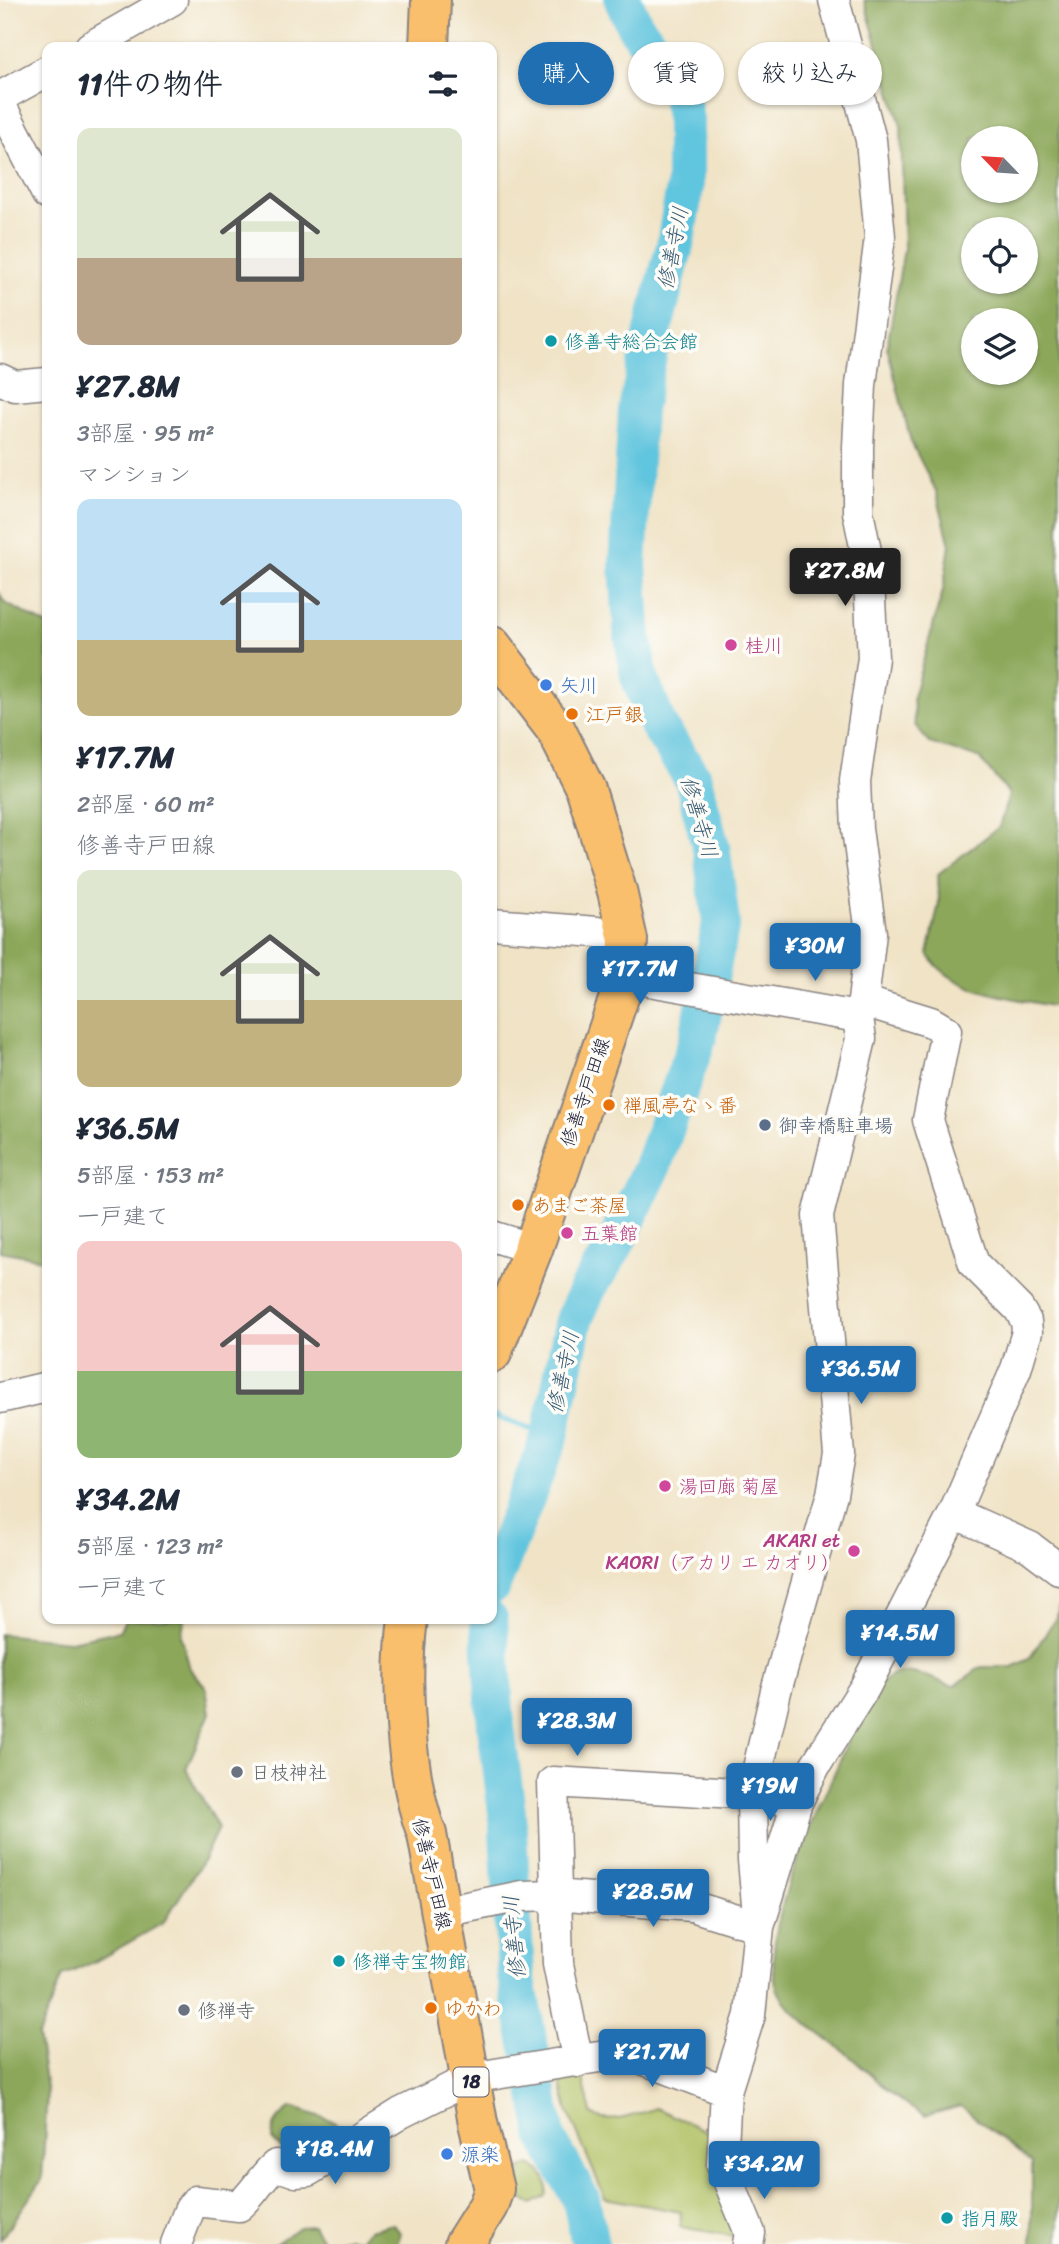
<!DOCTYPE html>
<html lang="ja">
<meta charset="utf-8">
<style>
body{margin:0;font-family:Sriracha,"Klee One",sans-serif;background:#f2f2f3;color:#1f2937;height:100vh;display:flex;flex-direction:column;font-size:26px;white-space:nowrap}
*{box-sizing:border-box;margin:0}
p{font-size:23px;color:#747a83}
.icon{flex:none;width:38px;height:38px;fill:none;stroke:currentColor;stroke-width:2;stroke-linecap:round;stroke-linejoin:round}
.map{position:relative;flex:1;overflow:hidden}
.sheet{position:absolute;left:42px;top:42px;width:455px;height:1582px;display:flex;flex-direction:column;background:#fff;border-radius:14px;box-shadow:0 2px 5px #0004}
.sheet>*{flex:none}
.guide{position:absolute;left:518px;top:42px;width:436px;height:63px;display:flex;gap:14px}
.needle{width:46px;rotate:295deg}
.controls{position:absolute;left:961px;top:126px;display:grid;gap:14px}
.controls a{display:grid;place-items:center;width:77px;height:77px;border-radius:50%;background:#fff;box-shadow:0 2px 5px #0004;font-size:35px}
.price{position:absolute;translate:-50% -60px;padding:0 16px;border-radius:7px;background:#1f6fb2;color:#fff;font-size:23px;line-height:46px;filter:drop-shadow(0 2px 4px #0008)}
.price::after{content:'';position:absolute;left:50%;top:42px;width:21px;height:16px;margin-left:-10px;background:inherit;clip-path:polygon(0 0,100% 0,50% 100%)}
.price.active{background:#222;color:#fff}
ul{padding:0;list-style:none}
li{display:grid;align-content:center;gap:14px;height:371px;padding:0 35px}
li span{display:grid;place-items:center;height:217px;border-radius:14px;color:#555}
li>.icon{margin-inline-start:auto}
span .icon{width:126px;height:126px;fill:#fffc;stroke-width:1}
li b{font-size:30px}
h2{display:flex;justify-content:space-between;align-items:center;height:84px;padding:0 35px;font-size:30px}
.pill{padding:0 24px;border-radius:32px;background:#fff;box-shadow:0 2px 5px #0004;font-size:24px;line-height:63px}
.pill.active{background:#1f6fb2;color:#fff}
.map>svg:first-child{display:block}
</style>
<div class="map">
<svg width="1059" height="2244" viewBox="0 0 1059 2244">
<rect width="100%" height="100%" fill="#fdfcf7"/>
<filter id="ink" filterUnits="userSpaceOnUse"><feTurbulence type="fractalNoise" baseFrequency=".0143" numOctaves="2"/><feDisplacementMap in="SourceGraphic" scale="14" xChannelSelector="R" yChannelSelector="G"/><feConvolveMatrix kernelMatrix="1 2 1 2 8 2 1 2 1" color-interpolation-filters="sRGB"/></filter>
<filter id="wash" filterUnits="userSpaceOnUse"><feTurbulence type="fractalNoise" baseFrequency=".00686" numOctaves="4" result="noise"/><feDisplacementMap in="SourceGraphic" scale="28" xChannelSelector="R" yChannelSelector="G"/><feGaussianBlur stdDeviation="1.57" result="paint"/><feColorMatrix in="noise" values="0 0 0 0 0 0 0 0 0 0 0 0 0 0 0 0 0 1.4 0 .05"/><feComposite in="paint" operator="in"/></filter>
<g filter="url(#wash)">
<rect width="100%" height="100%" fill="#f0e3c6"/>
<path fill="#b1c165" stroke="#6a7250" stroke-width="2" d="M 582,2073 L 591,2114 C 608,2127 637,2114 656,2108 L 713,2134 L 734,2236 L 680,2227 L 681,2212 L 605,2198 L 569,2114 L 560,2081 Z
M 529,2165 C 543,2169 550,2182 546,2196 L 532,2204 C 517,2200 512,2185 519,2171 Z"/>
<path fill="#8ca75a" stroke="#57644a" stroke-width="2" fill-rule="evenodd" d="M 864,0 L 1059,0 L 1059,1008 C 1016,997 952,995 928,954 L 939,903 L 938,874 L 999,827 L 1009,794 L 979,758 L 929,743 L 915,725 L 913,697 L 943,590 L 950,545 L 936,491 L 911,442 L 887,347 L 904,249 L 901,126 ZM 1026,138 L 1026,191 L 973,191 L 973,138 ZM 1026,229 L 1026,282 L 973,282 L 973,229 ZM 973,320 L 1026,320 L 1026,373 L 973,373 Z
M 0,594 L 5,603 L 47,625 L 47,1260 L 0,1251 Z
M 1059,1605 L 1059,2244 L 1032,2244 L 1032,2163 L 961,2106 L 925,2116 C 894,2100 872,2075 846,2053 C 827,2038 785,2012 777,1988 C 759,1931 814,1818 838,1765 C 850,1737 864,1690 893,1675 C 910,1667 937,1681 954,1686 L 981,1667 L 1012,1667 L 1029,1659 L 1057,1616 Z
M 126,1619 L 185,1619 L 181,1635 L 190,1669 L 206,1687 L 210,1713 L 186,1769 L 218,1828 L 202,1862 L 163,1923 L 96,1961 L 62,1976 L 38,2036 L 47,2094 L 42,2180 L 0,2240 L 0,1634 L 70,1641 L 119,1631 Z
M 291,2107 L 334,2121 L 338,2126 L 330,2146 L 296,2158 L 289,2156 L 272,2139 C 273,2123 278,2116 291,2107 Z
M 392,2224 L 401,2233 L 397,2244 L 275,2244 L 299,2227 L 313,2226 L 324,2243 L 346,2238 L 359,2239 L 369,2230 Z"/>
<g fill="none" stroke-linecap="round" stroke-linejoin="round">
<path stroke="#60c5de" stroke-width="6" d="M 492,1415 L 550,1436"/>
<path stroke="#60c5de" stroke-width="38" d="M 492,1585 L 550,1436 L 574,1319 L 589,1286 L 613,1249 L 651,1170 L 698,1038 L 721,923 L 712,852 L 693,779 L 658,725 L 639,676 L 632,629 L 628,565 L 637,410 L 654,327 L 675,245 L 685,187 L 685,121 L 678,83 L 635,26 L 623,0
M 489,1619 L 496,1727 L 507,1812 L 516,1976 L 547,2138 L 581,2199 L 590,2244"/>
</g>
</g>
<g filter="url(#ink)">
<g fill="none" stroke-linecap="round" stroke-linejoin="round">
<defs>
<path id="minor" d="M 90,47 L 172,0
M 0,97 L 47,71
M 0,104 L 47,194
M 0,379 L 15,386 L 47,383
M 492,924 L 597,932 L 628,940
M 626,977 L 858,1017
M 492,1236 L 533,1249
M 0,1398 L 47,1387
M 954,1513 L 1030,1547 L 1059,1569
M 442,1912 L 522,1896 L 554,1895 L 692,1906 L 759,1927 L 753,1860 L 752,1794 L 776,1691 L 832,1494 L 839,1454 L 818,1216 L 861,1039 L 858,1017 L 863,1001
M 578,2062 L 558,1964 L 553,1782 L 752,1794 L 797,1802
M 176,2244 L 190,2208 L 196,2201 L 239,2206 C 254,2194 261,2177 276,2165 L 296,2172 L 308,2171 L 401,2113 L 471,2078 L 605,2056 L 640,2058 L 726,2091
M 748,2244 L 750,2233 L 722,2165 L 726,2091 L 750,2015 L 759,1927 L 797,1802 L 815,1766 L 865,1687 L 954,1513 L 1016,1369 L 1027,1332 L 1026,1321 L 1019,1309 L 974,1264 L 932,1133 L 928,1120 L 946,1031 L 931,1022 L 863,1001 L 871,933 L 857,829 L 855,781 L 873,658 L 868,561 L 858,512 L 858,447 L 861,385 L 880,237 L 871,140 L 834,0"/>
<path id="major" d="M 429,47 L 431,0
M 492,646 L 556,730 L 586,790 L 617,891 L 628,940 L 626,977 L 533,1249 L 492,1353
M 408,1619 C 400,1679 405,1778 427,1834 L 478,2123 L 494,2189 L 488,2206 L 464,2244"/>
</defs>
<use href="#minor" stroke="#898280" stroke-width="33"/>
<use href="#major" stroke="#898280" stroke-width="42"/>
<use href="#minor" stroke="#fff" stroke-width="30"/>
<use href="#major" stroke="#f9bf6d" stroke-width="38"/>
</g>
</g>
<g fill="#0f9aa8" stroke="#fdfcf7" stroke-width="2.5">
<circle cx="551" cy="341" r="7"/>
<circle cx="339" cy="1961" r="7"/>
<circle cx="947" cy="2218" r="7"/>
</g>
<g fill="#d1479c" stroke="#fdfcf7" stroke-width="2.5">
<circle cx="731" cy="645" r="7"/>
<circle cx="567" cy="1233" r="7"/>
<circle cx="665" cy="1486" r="7"/>
<circle cx="854" cy="1551" r="7"/>
</g>
<g fill="#3f7fe0" stroke="#fdfcf7" stroke-width="2.5">
<circle cx="546" cy="685" r="7"/>
<circle cx="447" cy="2154" r="7"/>
</g>
<g fill="#e8710a" stroke="#fdfcf7" stroke-width="2.5">
<circle cx="572" cy="714" r="7"/>
<circle cx="609" cy="1105" r="7"/>
<circle cx="518" cy="1205" r="7"/>
<circle cx="431" cy="2008" r="7"/>
</g>
<circle fill="#5c6f8a" stroke="#fdfcf7" stroke-width="2.5" cx="765" cy="1125" r="7"/>
<g fill="#6b7280" stroke="#fdfcf7" stroke-width="2.5">
<circle cx="237" cy="1772" r="7"/>
<circle cx="184" cy="2010" r="7"/>
</g>
<g text-anchor="middle" dominant-baseline="central" stroke-width="7" stroke-linejoin="round" paint-order="stroke">
<rect fill="#fdfcf7" stroke="#646373" stroke-width="2" x="453.5" y="2067.5" width="35" height="29" rx="5"/>
<g font-size="18" font-weight="bold" fill="#22223b">
<text x="471" y="2082">18</text>
</g>
<g font-size="19" fill="#0d838f" stroke="#fdfcf7" text-anchor="start">
<text x="565" y="341">修善寺総合会館</text>
<text x="353" y="1961">修禅寺宝物館</text>
<text x="961" y="2218">指月殿</text>
</g>
<g font-size="19" fill="#b23c85" stroke="#fdfcf7" text-anchor="start">
<text x="745" y="645">桂川</text>
<text x="581" y="1233">五葉館</text>
<text x="679" y="1486">湯回廊 菊屋</text>
<text x="840" y="1540" text-anchor="end">AKARI et<tspan x="840" dy="22">KAORI（アカリ エ カオリ）</tspan></text>
</g>
<g font-size="19" fill="#366cbe" stroke="#fdfcf7" text-anchor="start">
<text x="560" y="685">矢川</text>
<text x="461" y="2154">源楽</text>
</g>
<g font-size="19" fill="#c56008" stroke="#fdfcf7" text-anchor="start">
<text x="586" y="714">江戸銀</text>
<text x="623" y="1105">禅風亭なゝ番</text>
<text x="532" y="1205">あまご茶屋</text>
<text x="445" y="2008">ゆかわ</text>
</g>
<g font-size="19" fill="#22223b" stroke="#fdfcf7">
<text transform="translate(585 1092) rotate(-71)">修善寺戸田線</text>
<text transform="translate(432 1874) rotate(77)">修善寺戸田線</text>
</g>
<g font-size="19" fill="#4e5e75" stroke="#fdfcf7" text-anchor="start">
<text x="779" y="1125">御幸橋駐車場</text>
</g>
<g font-size="19" fill="#5b616d" stroke="#fdfcf7" text-anchor="start">
<text x="251" y="1772">日枝神社</text>
<text x="198" y="2010">修禅寺</text>
</g>
<g font-size="21" font-style="italic" fill="#385b74" stroke="#fdfcf7">
<text transform="translate(673 248) rotate(-79)">修善寺川</text>
<text transform="translate(699 817) rotate(74)">修善寺川</text>
<text transform="translate(563 1372) rotate(-78)">修善寺川</text>
<text transform="translate(514 1937) rotate(-95)">修善寺川</text>
</g>
</g>
</svg>
<div class="controls">
<a><svg class="needle" viewBox="-14 -14 28 28"><path d="M0-13l5 13h-10z" fill="#e53935"/><path d="M0 13l5-13h-10z" fill="#747a83"/></svg></a>
<a><svg class="icon" aria-label="locate" viewBox="0 0 24 24"><circle cx="12" cy="12" r="6"/><path d="M12 2v4M12 18v4M2 12h4M18 12h4"/></svg></a>
<a><svg class="icon" aria-label="layers" viewBox="0 0 24 24"><path d="M12 4l9 5-9 5-9-5zM3 14l9 5 9-5"/></svg></a>
</div>
<b class="price active" style="left:845px;top:608px">¥27.8M</b>
<b class="price" style="left:815px;top:983px">¥30M</b>
<b class="price" style="left:640px;top:1006px">¥17.7M</b>
<b class="price" style="left:861px;top:1406px">¥36.5M</b>
<b class="price" style="left:900px;top:1670px">¥14.5M</b>
<b class="price" style="left:577px;top:1758px">¥28.3M</b>
<b class="price" style="left:770px;top:1823px">¥19M</b>
<b class="price" style="left:653px;top:1929px">¥28.5M</b>
<b class="price" style="left:652px;top:2089px">¥21.7M</b>
<b class="price" style="left:335px;top:2186px">¥18.4M</b>
<b class="price" style="left:764px;top:2201px">¥34.2M</b>
<div class="guide">
<a class="pill active">購入</a>
<a class="pill">賃貸</a>
<a class="pill">絞り込み</a>
</div>
<section class="sheet">
<h2>11件の物件<svg class="icon" aria-label="filters" viewBox="0 0 24 24"><path d="M4 7h16M4 17h16"/><circle cx="9" cy="7" r="2"/><circle cx="15" cy="17" r="2"/></svg></h2>
<ul>
<li><span style="background:linear-gradient(#dfe7d0 60%,#b9a48a 0)"><svg class="icon" aria-label="home" viewBox="0 0 24 24"><path d="M3 11l9-7 9 7M6 9v11h12V9"/></svg></span><div><b>¥27.8M</b><p>3部屋 · 95 m²</p><p>マンション</p></div></li>
<li><span style="background:linear-gradient(#bfe0f5 65%,#c2b280 0)"><svg class="icon" aria-label="home" viewBox="0 0 24 24"><path d="M3 11l9-7 9 7M6 9v11h12V9"/></svg></span><div><b>¥17.7M</b><p>2部屋 · 60 m²</p><p>修善寺戸田線</p></div></li>
<li><span style="background:linear-gradient(#dfe7d0 60%,#c2b280 0)"><svg class="icon" aria-label="home" viewBox="0 0 24 24"><path d="M3 11l9-7 9 7M6 9v11h12V9"/></svg></span><div><b>¥36.5M</b><p>5部屋 · 153 m²</p><p>一戸建て</p></div></li>
<li><span style="background:linear-gradient(#f6c9c9 60%,#8fb573 0)"><svg class="icon" aria-label="home" viewBox="0 0 24 24"><path d="M3 11l9-7 9 7M6 9v11h12V9"/></svg></span><div><b>¥34.2M</b><p>5部屋 · 123 m²</p><p>一戸建て</p></div></li>
</ul>
</section>
</div>
